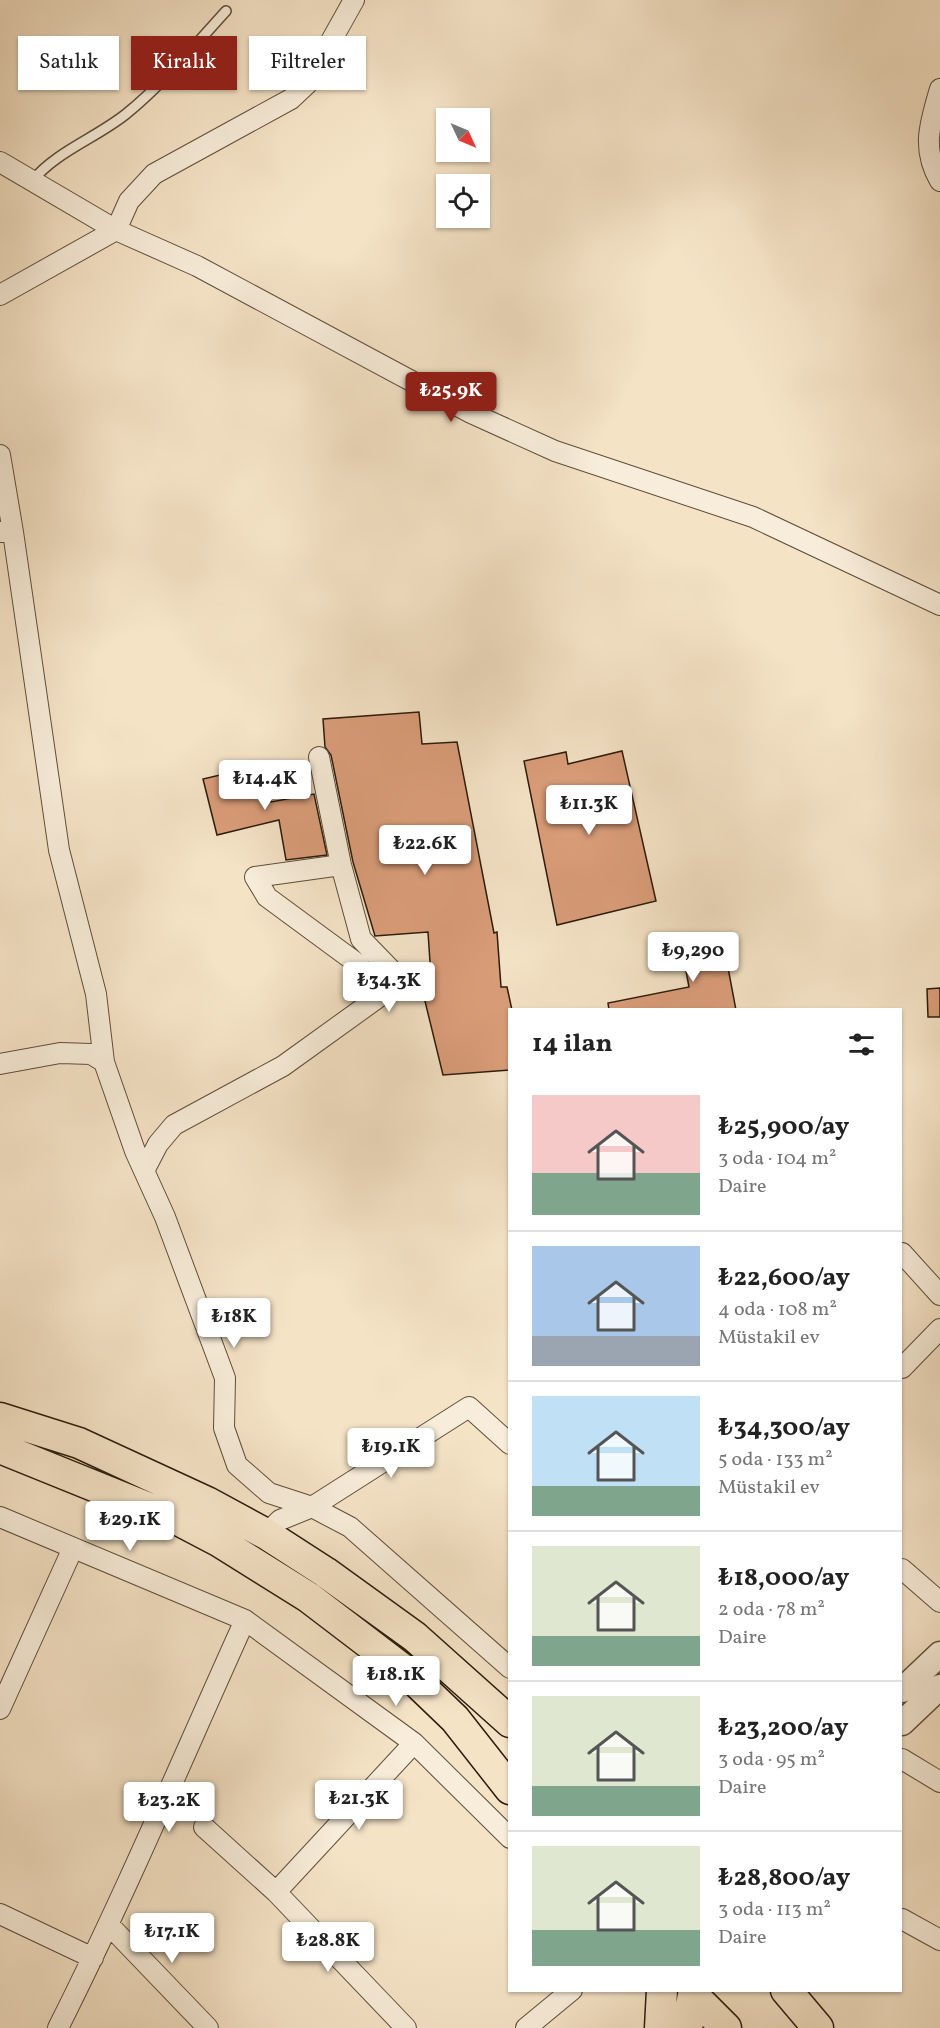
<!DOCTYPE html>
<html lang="tr">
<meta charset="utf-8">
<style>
body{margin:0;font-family:Vollkorn,serif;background:#f2f2f2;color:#222;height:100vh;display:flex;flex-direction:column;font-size:22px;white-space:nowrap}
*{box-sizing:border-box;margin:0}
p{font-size:20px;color:#767676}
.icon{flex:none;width:33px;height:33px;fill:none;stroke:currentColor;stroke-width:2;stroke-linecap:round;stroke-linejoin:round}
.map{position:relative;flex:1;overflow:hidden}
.details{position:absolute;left:508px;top:1008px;width:394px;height:984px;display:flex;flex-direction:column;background:#fff;border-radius:0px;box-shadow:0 2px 4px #0004}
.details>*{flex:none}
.hud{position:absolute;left:18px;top:36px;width:400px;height:54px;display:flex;gap:12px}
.needle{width:39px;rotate:134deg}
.buttons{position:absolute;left:436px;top:108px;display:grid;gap:12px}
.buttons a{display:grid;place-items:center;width:54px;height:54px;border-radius:0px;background:#fff;box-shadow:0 2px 4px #0004;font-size:30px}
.price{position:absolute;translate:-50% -51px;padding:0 14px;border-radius:6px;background:#fff;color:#222;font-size:20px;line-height:39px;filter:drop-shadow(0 2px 3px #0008)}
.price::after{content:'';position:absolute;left:50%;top:36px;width:18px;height:14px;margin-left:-9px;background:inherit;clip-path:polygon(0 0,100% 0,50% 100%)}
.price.current{background:#8f2418;color:#fff}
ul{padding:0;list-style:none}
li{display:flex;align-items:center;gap:18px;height:150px;padding:0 24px}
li+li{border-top:2px solid #e0e0e0}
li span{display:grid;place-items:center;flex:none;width:168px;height:120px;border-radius:0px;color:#555}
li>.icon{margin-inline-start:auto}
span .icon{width:72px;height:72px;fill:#fffc;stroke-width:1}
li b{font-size:26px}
h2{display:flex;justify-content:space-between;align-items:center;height:72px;padding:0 24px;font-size:26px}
.tag{padding:0 21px;border-radius:0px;background:#fff;box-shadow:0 2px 4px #0004;font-size:21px;line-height:54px}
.tag.current{background:#8f2418;color:#fff}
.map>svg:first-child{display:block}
</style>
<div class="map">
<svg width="940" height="2028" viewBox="0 0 940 2028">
<rect width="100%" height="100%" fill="#f5e3c6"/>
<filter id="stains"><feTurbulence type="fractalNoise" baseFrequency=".00333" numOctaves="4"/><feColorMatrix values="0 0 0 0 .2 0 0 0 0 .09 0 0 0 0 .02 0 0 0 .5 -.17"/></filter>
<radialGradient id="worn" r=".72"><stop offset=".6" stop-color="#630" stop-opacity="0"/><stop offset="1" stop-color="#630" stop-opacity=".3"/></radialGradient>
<path fill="#da9d79" stroke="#2b1b0c" stroke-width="1.5" d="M 419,712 L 422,744 L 457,742 L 494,933 L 497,932 L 501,987 L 507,987 L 512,1010 L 510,1070 L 443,1075 L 423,993 L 432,992 L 428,932 L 375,936 L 353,862 L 331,755 L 325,747 L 323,719 Z
M 622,751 L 656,901 L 557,925 L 524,761 L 566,752 L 568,764 Z
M 262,765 L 271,802 L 314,794 L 327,855 L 286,860 L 279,820 L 217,835 L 203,779 Z
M 722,936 L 736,1010 L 609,1010 L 608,1003 L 689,987 L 681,944 Z
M 940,988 L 940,1017 L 928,1017 L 927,989 Z"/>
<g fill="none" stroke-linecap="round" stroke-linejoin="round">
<defs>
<path id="service" d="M 32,181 C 57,151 96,138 126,114 C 163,84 194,46 226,11"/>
<path id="minor" d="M 940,89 C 930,123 921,149 940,181
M 0,162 L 116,230 L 197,266 L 471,413 L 555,451 L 753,517 L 940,605
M 0,295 L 116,230 L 129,201 L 154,174 L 291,99 L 307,84 L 354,0
M 0,455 L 13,532 L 0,532
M 13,532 L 59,850 L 96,994 L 104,1062
M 341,865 L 255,877 L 267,897 L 358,964 L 369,979 L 377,998
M 0,1064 L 60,1053 L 91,1054 L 104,1062 L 135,1151 L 165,1217 L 225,1378 L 224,1428 L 237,1465 L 269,1493 L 312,1507 L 350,1527 L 510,1668
M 144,1171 L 158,1144 L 174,1125 L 283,1066 L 390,989 L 394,973 L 361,939 L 341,865 L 319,757
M 902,1253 L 940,1295
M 902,1368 L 940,1329
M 0,1517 L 245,1620 L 414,1743 L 510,1838
M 266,1534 L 280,1520 L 312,1507 L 469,1407 L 510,1444
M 902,1569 L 940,1602
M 0,1709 L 73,1548
M 902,1759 L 940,1782
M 204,1827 L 276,1892 L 406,2028
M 276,1892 L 414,1743
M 0,1914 L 93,1958
M 902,1919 L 940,1940
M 110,1926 L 208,2028
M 58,2028 C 125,1895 183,1757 245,1620
M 526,2028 L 572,1990"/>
<path id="tertiary" d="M 902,1690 L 940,1654
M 902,1723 L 940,1687"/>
<path id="primary" d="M 0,1418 L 79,1443 L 207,1502 L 266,1534 L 325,1572 L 415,1637 L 510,1722
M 0,1448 L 178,1520 L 220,1542 L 308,1597 L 405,1671 L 455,1719 L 510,1789
M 786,1990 L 818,2028
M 693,1995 L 726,2028
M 660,2028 L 662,1990
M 687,2028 L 693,1995"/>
</defs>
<use href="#service" stroke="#5e4d3a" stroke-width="12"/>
<use href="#minor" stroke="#5e4d3a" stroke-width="22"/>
<use href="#tertiary" stroke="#5e4d3a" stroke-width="27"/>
<use href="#primary" stroke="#2b1b0c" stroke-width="33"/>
<use href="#service" stroke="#f8edda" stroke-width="9"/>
<use href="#minor" stroke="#f8edda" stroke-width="20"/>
<use href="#tertiary" stroke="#f8edda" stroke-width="24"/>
<use href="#primary" stroke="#f5e3c6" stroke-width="30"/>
</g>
<rect width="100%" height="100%" filter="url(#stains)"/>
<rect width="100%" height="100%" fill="url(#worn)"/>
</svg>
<div class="buttons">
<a><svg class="needle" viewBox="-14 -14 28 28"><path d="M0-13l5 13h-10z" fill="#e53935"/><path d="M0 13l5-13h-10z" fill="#767676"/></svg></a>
<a><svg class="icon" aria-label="locate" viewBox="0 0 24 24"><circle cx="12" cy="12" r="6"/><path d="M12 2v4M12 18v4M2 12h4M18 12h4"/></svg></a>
</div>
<b class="price current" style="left:451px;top:423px">₺25.9K</b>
<b class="price" style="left:265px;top:811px">₺14.4K</b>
<b class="price" style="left:589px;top:836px">₺11.3K</b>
<b class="price" style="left:425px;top:876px">₺22.6K</b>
<b class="price" style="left:693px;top:983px">₺9,290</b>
<b class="price" style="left:389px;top:1013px">₺34.3K</b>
<b class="price" style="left:234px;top:1349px">₺18K</b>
<b class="price" style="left:391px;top:1479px">₺19.1K</b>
<b class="price" style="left:130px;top:1552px">₺29.1K</b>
<b class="price" style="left:396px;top:1707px">₺18.1K</b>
<b class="price" style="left:359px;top:1831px">₺21.3K</b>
<b class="price" style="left:169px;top:1833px">₺23.2K</b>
<b class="price" style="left:172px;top:1964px">₺17.1K</b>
<b class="price" style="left:328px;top:1973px">₺28.8K</b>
<div class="hud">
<a class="tag">Satılık</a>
<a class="tag current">Kiralık</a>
<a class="tag">Filtreler</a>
</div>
<section class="details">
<h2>14 ilan<svg class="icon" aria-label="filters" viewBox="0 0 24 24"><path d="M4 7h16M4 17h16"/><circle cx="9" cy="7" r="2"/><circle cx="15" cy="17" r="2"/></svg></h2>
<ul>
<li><span style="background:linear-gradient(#f6c9c9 65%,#7fa58c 0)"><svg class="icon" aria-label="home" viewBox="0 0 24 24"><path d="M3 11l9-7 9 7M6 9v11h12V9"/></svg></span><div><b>₺25,900/ay</b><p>3 oda · 104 m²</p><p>Daire</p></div></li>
<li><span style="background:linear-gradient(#a9c7e8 75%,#9aa5b1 0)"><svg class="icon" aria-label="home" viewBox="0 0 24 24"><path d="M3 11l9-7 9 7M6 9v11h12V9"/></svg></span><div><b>₺22,600/ay</b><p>4 oda · 108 m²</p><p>Müstakil ev</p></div></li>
<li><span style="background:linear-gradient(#bfe0f5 75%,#7fa58c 0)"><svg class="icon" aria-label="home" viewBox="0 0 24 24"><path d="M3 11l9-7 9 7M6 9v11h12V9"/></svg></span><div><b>₺34,300/ay</b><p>5 oda · 133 m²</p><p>Müstakil ev</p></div></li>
<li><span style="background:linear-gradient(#dfe7d0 75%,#7fa58c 0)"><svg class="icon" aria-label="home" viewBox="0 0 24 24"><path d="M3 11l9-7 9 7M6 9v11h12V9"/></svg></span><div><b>₺18,000/ay</b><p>2 oda · 78 m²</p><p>Daire</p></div></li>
<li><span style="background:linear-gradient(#dfe7d0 75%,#7fa58c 0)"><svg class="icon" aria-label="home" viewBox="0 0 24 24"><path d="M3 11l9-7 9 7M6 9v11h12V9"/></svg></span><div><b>₺23,200/ay</b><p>3 oda · 95 m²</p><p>Daire</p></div></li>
<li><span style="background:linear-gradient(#dfe7d0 70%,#7fa58c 0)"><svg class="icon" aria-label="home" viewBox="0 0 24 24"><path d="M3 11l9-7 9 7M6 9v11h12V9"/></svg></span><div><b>₺28,800/ay</b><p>3 oda · 113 m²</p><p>Daire</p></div></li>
</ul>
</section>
</div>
